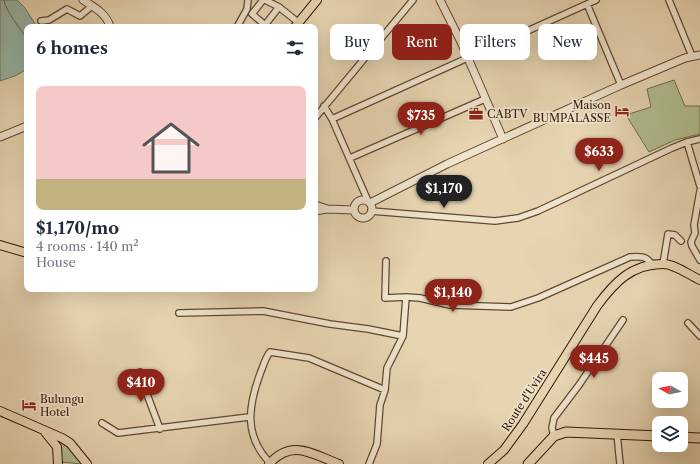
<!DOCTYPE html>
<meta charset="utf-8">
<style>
body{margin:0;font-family:"Libre Caslon Text",serif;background:#f6f6f7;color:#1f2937;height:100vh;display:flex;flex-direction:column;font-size:15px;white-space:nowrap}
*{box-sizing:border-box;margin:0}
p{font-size:13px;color:#747a83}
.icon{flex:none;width:22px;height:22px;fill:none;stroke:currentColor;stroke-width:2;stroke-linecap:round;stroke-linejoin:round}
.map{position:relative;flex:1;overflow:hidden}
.sheet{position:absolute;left:24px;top:24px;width:294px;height:268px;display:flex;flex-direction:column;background:#fff;border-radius:8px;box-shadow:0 4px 16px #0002}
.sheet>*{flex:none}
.guide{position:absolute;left:330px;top:24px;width:310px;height:36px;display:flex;gap:8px}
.needle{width:26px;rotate:278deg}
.tools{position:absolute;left:652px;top:372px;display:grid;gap:8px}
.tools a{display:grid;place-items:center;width:36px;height:36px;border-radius:8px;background:#fff;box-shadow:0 4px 16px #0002;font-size:20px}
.price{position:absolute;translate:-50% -34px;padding:0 9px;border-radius:14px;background:#8f2418;color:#fff;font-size:13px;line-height:26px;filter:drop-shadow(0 1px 2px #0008)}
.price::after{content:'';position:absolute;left:50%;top:24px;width:12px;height:9px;margin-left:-6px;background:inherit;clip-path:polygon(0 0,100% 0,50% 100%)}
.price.active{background:#222;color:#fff}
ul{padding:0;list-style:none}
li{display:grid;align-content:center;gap:8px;height:212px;padding:0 12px}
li+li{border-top:1px solid #e0e1e3}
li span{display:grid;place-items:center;height:124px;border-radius:8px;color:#555}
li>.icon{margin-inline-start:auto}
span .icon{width:72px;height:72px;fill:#fffc;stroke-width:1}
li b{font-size:17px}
h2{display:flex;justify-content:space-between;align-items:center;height:48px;padding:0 12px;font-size:17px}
.chip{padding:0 14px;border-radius:8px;background:#fff;box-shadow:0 4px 16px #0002;font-size:14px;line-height:36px}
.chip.active{background:#8f2418;color:#fff}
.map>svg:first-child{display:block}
</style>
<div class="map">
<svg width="700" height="464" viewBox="0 0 700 464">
<rect width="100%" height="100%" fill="#e7d5b2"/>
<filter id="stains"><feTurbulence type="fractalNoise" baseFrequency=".005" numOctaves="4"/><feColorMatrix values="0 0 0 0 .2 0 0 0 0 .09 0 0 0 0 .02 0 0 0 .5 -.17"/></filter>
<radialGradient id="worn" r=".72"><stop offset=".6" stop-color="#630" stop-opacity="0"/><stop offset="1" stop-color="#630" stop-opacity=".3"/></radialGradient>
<path fill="#b1be8f" stroke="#746a4a" d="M 674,80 L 685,106 L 700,106 L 700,134 L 675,140 L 649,152 L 626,115 L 651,107 L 647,89 Z
M 60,442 L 69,448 L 82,464 L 61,462 Z"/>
<path fill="#97b9ab" stroke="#717869" d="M 0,0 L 17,0 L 25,8 L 37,27 L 27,27 L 27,69 L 15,76 L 0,81 Z"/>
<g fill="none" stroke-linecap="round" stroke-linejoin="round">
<path stroke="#676858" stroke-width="1" d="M 4,0 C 4,8 21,31 27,38"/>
<defs>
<path id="minor" d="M 263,0 L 252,14 L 265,25 L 279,7 L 265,0
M 669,0 L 692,56
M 587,4 L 621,85
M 279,7 L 299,23
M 41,21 L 49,20 L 67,9 L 80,16 L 92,6
M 237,27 L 247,9 L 248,0
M 324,106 L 332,119 L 368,201
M 315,118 L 413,0
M 332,119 L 596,0
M 687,142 L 700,186
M 350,158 L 485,99
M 700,191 L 694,225 L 695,233 L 691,242 L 692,246 L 700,260
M 371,211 L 495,221 L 518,218 L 538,211 L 672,148 L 687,142 L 700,139
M 386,261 L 385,298 L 406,297
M 663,264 L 668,234 L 675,235 L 681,241
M 179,313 L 263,311 L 330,324 L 368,329 L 403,336
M 688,323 L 700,336
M 140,372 L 145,389 L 160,429
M 102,423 L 118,433 L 249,417
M 617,434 L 620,464
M 554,436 L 552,428 L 554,418 L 579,385 L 623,320
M 270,463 C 244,436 248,407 260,374 C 263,367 265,358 270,352 L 309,358 L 385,390
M 369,464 L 377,444 L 380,405 L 385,390 L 387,368 L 403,336 L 406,297 L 420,298 L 450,305 L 511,307 L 538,298 L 630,257 C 641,256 647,256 653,266"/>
<path id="tertiary" d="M 83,0 C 94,7 107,14 110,27
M 440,0 L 461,42 L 503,139
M 0,137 L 27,126
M354 209a9 9 0 1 1 18 0a9 9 0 1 1-18 0Z
M 370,203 L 447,164 L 621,85 L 685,58 L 700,55
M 315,205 L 327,209
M 315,211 L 327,209 L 354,210"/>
<path id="primary" d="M 295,27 L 317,0
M 0,245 L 27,253
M 0,411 L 62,438 L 70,443 L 87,464
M 45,432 L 57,447 L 58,464
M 269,464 C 292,438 312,454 339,464
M 488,464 L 504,450 L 523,424 L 597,306 C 614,283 631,264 663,264 C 675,264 689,275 700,280"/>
<path id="trunk" d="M 681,437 L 700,438
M 528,464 L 554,436 L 566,432 L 659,436"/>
</defs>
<use href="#minor" stroke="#634631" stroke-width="8"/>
<use href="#tertiary" stroke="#634631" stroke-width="9"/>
<use href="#primary" stroke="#371606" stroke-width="10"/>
<use href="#trunk" stroke="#371606" stroke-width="11"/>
<use href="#minor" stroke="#efe4cd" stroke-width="5.5"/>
<use href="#tertiary" stroke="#efe4cd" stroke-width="7"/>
<use href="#primary" stroke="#e7d5b2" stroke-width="8"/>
<use href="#trunk" stroke="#e7d5b2" stroke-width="9"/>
</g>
<defs>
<symbol id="hotel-bare" viewBox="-9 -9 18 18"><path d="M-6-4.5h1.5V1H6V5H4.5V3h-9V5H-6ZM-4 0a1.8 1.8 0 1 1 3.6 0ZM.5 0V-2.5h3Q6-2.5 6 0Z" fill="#8f2418" stroke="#efe4cd" stroke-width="2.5" paint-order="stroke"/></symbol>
<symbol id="office-bare" viewBox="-9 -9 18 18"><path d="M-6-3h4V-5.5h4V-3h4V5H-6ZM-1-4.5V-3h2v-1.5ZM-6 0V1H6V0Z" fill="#8f2418" stroke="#efe4cd" stroke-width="2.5" paint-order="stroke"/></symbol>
</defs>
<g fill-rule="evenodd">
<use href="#hotel-bare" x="612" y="101" width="20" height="20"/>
<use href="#office-bare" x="466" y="104" width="20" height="20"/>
<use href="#hotel-bare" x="19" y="395" width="20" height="20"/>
</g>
<g text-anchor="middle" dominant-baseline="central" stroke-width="3.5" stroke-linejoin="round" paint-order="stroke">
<g font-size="11" fill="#371606" stroke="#efe4cd" text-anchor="start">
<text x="611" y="105" text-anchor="end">Maison<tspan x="611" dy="13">BUMPALASSE</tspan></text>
<text x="487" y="114">CABTV</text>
<text x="40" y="399">Bulungu<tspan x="40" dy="13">Hotel</tspan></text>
</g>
<g font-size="11" fill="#371606" stroke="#efe4cd">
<text transform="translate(524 400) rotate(-57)">Route d'Uvira</text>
</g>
</g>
<rect width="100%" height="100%" filter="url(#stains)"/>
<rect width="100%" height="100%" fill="url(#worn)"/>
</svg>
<div class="tools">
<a><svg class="needle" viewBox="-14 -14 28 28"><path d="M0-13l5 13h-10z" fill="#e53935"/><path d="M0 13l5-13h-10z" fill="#747a83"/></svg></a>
<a><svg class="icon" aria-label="layers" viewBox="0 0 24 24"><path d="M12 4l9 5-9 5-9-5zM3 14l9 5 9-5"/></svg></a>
</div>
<b class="price" style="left:421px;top:136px">$735</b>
<b class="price" style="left:599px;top:172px">$633</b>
<b class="price active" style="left:444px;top:209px">$1,170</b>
<b class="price" style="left:453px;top:313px">$1,140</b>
<b class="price" style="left:594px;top:379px">$445</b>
<b class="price" style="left:141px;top:403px">$410</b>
<div class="guide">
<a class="chip">Buy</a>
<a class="chip active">Rent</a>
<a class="chip">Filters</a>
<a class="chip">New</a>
</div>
<section class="sheet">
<h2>6 homes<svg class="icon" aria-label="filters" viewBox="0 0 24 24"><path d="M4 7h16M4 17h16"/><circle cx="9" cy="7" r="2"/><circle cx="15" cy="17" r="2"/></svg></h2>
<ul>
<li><span style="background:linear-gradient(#f6c9c9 75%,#c2b280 0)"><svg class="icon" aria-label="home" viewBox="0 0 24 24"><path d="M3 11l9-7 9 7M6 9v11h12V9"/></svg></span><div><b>$1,170/mo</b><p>4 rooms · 140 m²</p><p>House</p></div></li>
</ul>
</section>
</div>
